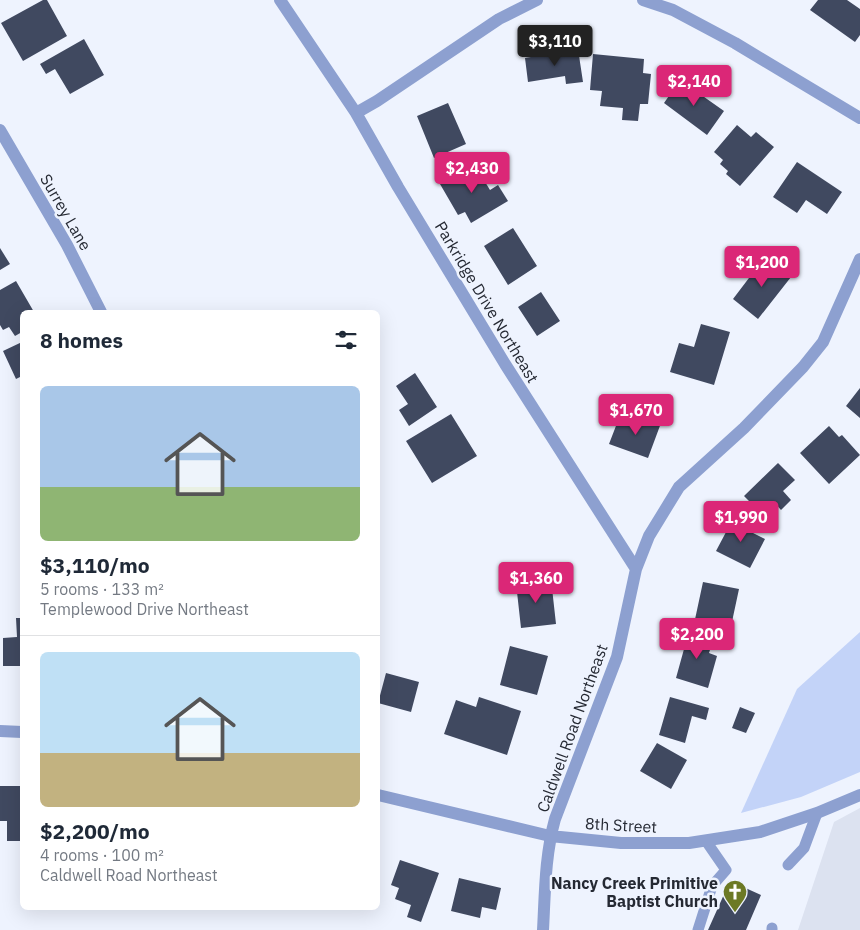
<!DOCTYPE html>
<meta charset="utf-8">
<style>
body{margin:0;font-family:"IBM Plex Sans",sans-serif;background:#f6f6f7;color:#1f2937;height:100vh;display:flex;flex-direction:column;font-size:19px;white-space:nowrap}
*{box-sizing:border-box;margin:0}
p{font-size:16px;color:#747a83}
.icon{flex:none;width:28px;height:28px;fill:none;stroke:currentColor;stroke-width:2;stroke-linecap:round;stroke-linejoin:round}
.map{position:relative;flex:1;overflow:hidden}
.sheet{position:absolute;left:20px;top:310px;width:360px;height:600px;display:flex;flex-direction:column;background:#fff;border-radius:8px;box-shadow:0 5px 20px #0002}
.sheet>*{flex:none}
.price{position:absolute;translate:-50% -42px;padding:0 11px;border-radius:5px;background:#db2777;color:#fff;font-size:16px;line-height:32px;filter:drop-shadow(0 1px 2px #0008)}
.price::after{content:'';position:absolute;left:50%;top:30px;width:15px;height:11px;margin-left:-8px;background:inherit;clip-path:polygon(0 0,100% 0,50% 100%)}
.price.active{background:#222;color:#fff}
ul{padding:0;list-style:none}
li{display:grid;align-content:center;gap:10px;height:265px;padding:0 20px}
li+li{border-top:1px solid #e0e1e3}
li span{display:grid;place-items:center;height:155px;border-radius:8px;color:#555}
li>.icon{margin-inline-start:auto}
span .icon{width:90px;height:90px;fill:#fffc;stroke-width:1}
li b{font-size:21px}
h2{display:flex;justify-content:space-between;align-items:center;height:60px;padding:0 20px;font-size:21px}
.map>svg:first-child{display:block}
</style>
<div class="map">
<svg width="860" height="930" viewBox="0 0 860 930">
<rect width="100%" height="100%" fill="#eef3fe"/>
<path fill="#dce2f0" d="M 860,808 L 860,930 L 798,930 L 834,822 Z"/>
<path fill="#c3d3f8" d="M 860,632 L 860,772 L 801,797 L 741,813 L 797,689 Z"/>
<path fill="#404960" d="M 43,0 L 47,0 L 67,36 L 23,61 L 1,23 Z
M 818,0 L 847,0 L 860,9 L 860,35 L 855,42 L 810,10 Z
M 84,39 L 104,75 L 70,94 L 55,69 L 46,74 L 40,64 Z
M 578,49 L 583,82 L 566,84 L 565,76 L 528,82 L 525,58 Z
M 593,54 L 644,59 L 643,73 L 651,74 L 648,104 L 640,104 L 638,121 L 622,120 L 623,108 L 600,106 L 602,91 L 590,90 Z
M 680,80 L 724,111 L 707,135 L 664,103 Z
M 448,103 L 466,144 L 434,158 L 417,116 Z
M 737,125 L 751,137 L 756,132 L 774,147 L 740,186 L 726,174 L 728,171 L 720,164 L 723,160 L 714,152 Z
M 797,162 L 842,192 L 827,214 L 806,200 L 797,213 L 773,197 Z
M 474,164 L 490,190 L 498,185 L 508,201 L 471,223 L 465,212 L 458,215 L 440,184 Z
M 513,228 L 537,266 L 508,285 L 484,246 Z
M 0,248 L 10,264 L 0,270 Z
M 765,257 L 791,277 L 758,319 L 733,299 Z
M 16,281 L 34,312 L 22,312 L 22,332 L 15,336 L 9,327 L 3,330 L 0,325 L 0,290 Z
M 541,292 L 560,321 L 537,336 L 518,307 Z
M 701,324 L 730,332 L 714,385 L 670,372 L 679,343 L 694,347 Z
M 22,342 L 22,376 L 16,379 L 3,351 Z
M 415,373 L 437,407 L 409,426 L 399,410 L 408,404 L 396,386 Z
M 860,388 L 860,418 L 846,406 Z
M 451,414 L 477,456 L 432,483 L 406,441 Z
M 644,417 L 661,423 L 648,458 L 609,444 L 619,418 L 640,426 Z
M 829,426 L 839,437 L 842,435 L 860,455 L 829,484 L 800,453 Z
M 778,463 L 795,480 L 783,491 L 791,500 L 781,510 L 773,501 L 761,513 L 744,496 Z
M 734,517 L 756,528 L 753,533 L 765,539 L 750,568 L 716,551 Z
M 551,579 L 556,624 L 521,628 L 516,583 Z
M 703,582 L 739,589 L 730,631 L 694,624 Z
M 16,618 L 22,618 L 22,666 L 3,666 L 3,638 L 17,637 Z
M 689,631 L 714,637 L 709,653 L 717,656 L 708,688 L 676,678 Z
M 510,646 L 548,656 L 537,695 L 500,685 Z
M 386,673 L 419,682 L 411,712 L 378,703 Z
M 479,697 L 521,711 L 507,755 L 444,734 L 456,700 L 476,707 Z
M 670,697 L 709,708 L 706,720 L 692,716 L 685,743 L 659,735 Z
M 740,707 L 755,713 L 746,733 L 732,728 Z
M 657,743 L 687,760 L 671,789 L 640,771 Z
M 0,786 L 22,786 L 22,841 L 7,841 L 7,821 L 0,821 Z
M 400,860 L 439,873 L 421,922 L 407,917 L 411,905 L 395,899 L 399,888 L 391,885 Z
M 459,878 L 501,888 L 496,910 L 482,907 L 480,918 L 451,911 Z
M 730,881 L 761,895 L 746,930 L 708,930 Z"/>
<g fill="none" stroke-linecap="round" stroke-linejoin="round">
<path stroke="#8da0d0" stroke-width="11" d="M 788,865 L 804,848 L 817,813
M 772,928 L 772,930
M 698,930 L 712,886 L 726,870 L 706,841"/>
<path stroke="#8da0d0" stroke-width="12" d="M 280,0 L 356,113 L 398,187 L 505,364 L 636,569
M 643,0 L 673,10 L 735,43 L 860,118
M 356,113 L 377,101 L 499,19 L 537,0
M 0,130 L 67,245 L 101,312
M 0,731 L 22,732
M 378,795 L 550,836 L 621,843 L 689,843 L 760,832 L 817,813 L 860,795
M 543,930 C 545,893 545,855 555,819 L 617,657 L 636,569 L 649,536 L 679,487 L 744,428 L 803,367 L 823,342 L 860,259"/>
</g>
<defs>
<symbol id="church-pin" viewBox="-11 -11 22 30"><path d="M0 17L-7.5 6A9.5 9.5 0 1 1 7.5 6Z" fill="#6c7925" stroke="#eef3fe"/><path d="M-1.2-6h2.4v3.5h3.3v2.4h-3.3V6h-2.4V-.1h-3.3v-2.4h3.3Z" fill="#fff"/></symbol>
</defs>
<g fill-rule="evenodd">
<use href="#church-pin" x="721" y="878" width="28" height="38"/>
</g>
<g text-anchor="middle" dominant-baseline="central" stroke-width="5" stroke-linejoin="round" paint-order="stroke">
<g font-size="16" fill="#252933" stroke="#eef3fe">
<text transform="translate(66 212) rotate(60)">Surrey Lane</text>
<text transform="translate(487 302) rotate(59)">Parkridge Drive Northeast</text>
<text transform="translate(572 728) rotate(-70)">Caldwell Road Northeast</text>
<text transform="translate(621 825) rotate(3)">8th Street</text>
</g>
<g font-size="16" font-weight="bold" fill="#252933" stroke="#eef3fe" text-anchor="end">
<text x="718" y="883">Nancy Creek Primitive<tspan x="718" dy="18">Baptist Church</tspan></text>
</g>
</g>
</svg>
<b class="price active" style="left:555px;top:67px">$3,110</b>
<b class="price" style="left:694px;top:107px">$2,140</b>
<b class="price" style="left:472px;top:194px">$2,430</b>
<b class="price" style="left:762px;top:288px">$1,200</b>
<b class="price" style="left:636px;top:436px">$1,670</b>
<b class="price" style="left:741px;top:543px">$1,990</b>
<b class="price" style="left:536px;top:604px">$1,360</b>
<b class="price" style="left:697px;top:660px">$2,200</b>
<section class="sheet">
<h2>8 homes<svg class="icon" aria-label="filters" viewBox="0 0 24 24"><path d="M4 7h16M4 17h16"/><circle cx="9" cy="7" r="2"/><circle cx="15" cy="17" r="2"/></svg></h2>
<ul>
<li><span style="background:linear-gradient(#a9c7e8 65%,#8fb573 0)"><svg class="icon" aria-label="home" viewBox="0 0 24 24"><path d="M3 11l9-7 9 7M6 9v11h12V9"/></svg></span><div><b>$3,110/mo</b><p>5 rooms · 133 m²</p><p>Templewood Drive Northeast</p></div></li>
<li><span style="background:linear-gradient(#bfe0f5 65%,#c2b280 0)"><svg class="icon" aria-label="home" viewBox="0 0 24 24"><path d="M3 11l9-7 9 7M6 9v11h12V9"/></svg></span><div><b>$2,200/mo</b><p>4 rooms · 100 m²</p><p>Caldwell Road Northeast</p></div></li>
</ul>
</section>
</div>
